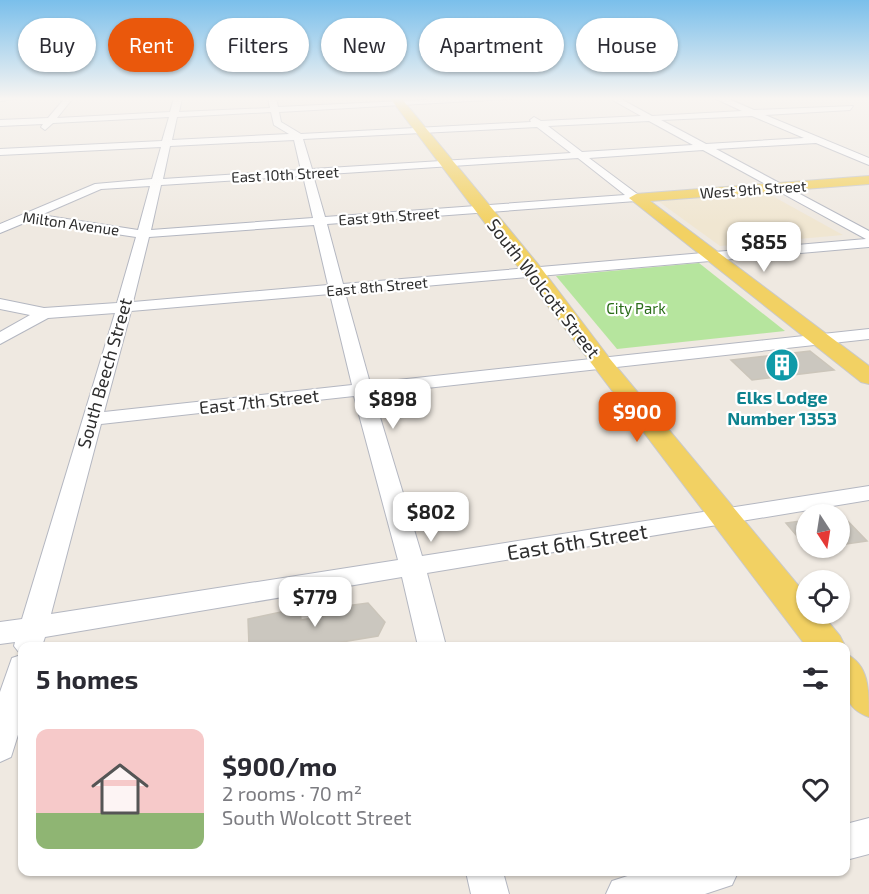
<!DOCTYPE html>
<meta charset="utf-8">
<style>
body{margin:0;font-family:"Exo 2",sans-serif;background:#f7f7f7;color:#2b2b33;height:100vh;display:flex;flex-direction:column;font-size:22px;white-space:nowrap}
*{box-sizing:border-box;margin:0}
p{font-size:20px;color:#7c7c81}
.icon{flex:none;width:33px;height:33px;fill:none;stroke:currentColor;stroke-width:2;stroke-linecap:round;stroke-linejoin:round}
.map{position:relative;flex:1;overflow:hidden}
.sheet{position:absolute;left:18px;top:642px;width:832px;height:234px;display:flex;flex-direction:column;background:#fff;border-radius:12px;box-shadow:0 2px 4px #0004}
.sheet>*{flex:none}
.top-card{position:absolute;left:18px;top:18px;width:834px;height:54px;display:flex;gap:12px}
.needle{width:39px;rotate:168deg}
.fabs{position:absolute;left:796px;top:504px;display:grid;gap:12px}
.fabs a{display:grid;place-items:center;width:54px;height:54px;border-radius:50%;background:#fff;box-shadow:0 2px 4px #0004;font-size:30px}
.price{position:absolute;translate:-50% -51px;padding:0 14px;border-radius:12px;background:#fff;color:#222;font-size:20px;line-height:39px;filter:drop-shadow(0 2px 3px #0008)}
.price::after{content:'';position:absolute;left:50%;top:36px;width:18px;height:14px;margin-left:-9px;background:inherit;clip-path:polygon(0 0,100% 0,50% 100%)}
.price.active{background:#ea580c;color:#fff}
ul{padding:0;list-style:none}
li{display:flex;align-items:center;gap:18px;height:150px;padding:0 18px}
li span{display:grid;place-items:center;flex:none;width:168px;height:120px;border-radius:12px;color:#555}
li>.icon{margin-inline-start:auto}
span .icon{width:72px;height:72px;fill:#fffc;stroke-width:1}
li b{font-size:26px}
h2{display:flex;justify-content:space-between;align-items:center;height:72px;padding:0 18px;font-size:26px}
.tag{padding:0 21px;border-radius:27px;background:#fff;box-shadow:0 2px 4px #0004;font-size:21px;line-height:54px}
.tag.active{background:#ea580c;color:#fff}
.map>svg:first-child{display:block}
</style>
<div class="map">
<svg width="869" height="894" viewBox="0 0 869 894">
<rect width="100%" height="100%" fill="#efe9e1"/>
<path fill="#f0e6d1" d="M 767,193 L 843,235 L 720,246 L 658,201 Z"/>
<path fill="#b6e59e" d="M 699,263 L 785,331 L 617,349 L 556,276 Z"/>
<path fill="#cbc7bf" stroke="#cbc5ba" stroke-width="1.5" d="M 810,351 L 834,370 L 752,380 L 731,360 Z
M 840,513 L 867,541 L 840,545 Z
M 807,520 L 807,548 L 786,523 Z
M 368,603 L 385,622 L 378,636 L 318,646 L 249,646 L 248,619 L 300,608 L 301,620 L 346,612 L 346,606 Z"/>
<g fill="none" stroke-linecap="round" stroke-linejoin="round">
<defs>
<path id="minor" d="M 0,98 L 21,98 L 0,101 Z
M 65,98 L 73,98 L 57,118 L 170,112 L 174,98 L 182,98 L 179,112 L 270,108 L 268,98 L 276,98 L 278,107 L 465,98 L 525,98 L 279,112 L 281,122 L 301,134 L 531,122 L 530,120 L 534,117 L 541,121 L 641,116 L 609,98 L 619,98 L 652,116 L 742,111 L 714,98 L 726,98 L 754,110 L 853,106 L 850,110 L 765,115 L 869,158 L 869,165 L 816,143 L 716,149 L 869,231 L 869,247 L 345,293 L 370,383 L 869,329 L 869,339 L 373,394 L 422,556 L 869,486 L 869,500 L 427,573 L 446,646 L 418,646 L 402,577 L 45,637 L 42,646 L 22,646 L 22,722 L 11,757 L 0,762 L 0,692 L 12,658 L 21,655 L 14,646 L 15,642 L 0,644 L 0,622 L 22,619 L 115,313 L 48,318 L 0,344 L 0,332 L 30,315 L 0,309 L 0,299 L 44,308 L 117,303 L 136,237 L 29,221 L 0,233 L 0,224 L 95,184 L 152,179 L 161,147 L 0,155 L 0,149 L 162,141 L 169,117 L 53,123 L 45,130 L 41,127 L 43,124 L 0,126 L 0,120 L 48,118 ZM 271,112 L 274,125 L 289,134 L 172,140 L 177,117 ZM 752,116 L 804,138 L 706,144 L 661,120 ZM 649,121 L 693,145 L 582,152 L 548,126 ZM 537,127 L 571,153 L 312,169 L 303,139 ZM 294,140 L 301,170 L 163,179 L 170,146 ZM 703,150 L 866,239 L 343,284 L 327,224 L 636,201 L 642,198 L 640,196 L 589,158 ZM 578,158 L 625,195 L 325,217 L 313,175 ZM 303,176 L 313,218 L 151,230 L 161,185 ZM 150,186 L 138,230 L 41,215 L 101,189 ZM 314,225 L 328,285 L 133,302 L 149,237 ZM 330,294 L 352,385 L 104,412 L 131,311 ZM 354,396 L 398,560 L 51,614 L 101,424 Z
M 869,818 L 869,854 L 846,860 L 846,824 Z
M 466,872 L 503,872 L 509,894 L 471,894 Z
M 640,872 L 738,872 L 732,885 L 705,894 L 606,894 L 612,881 Z"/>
<path id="major" d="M 390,98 L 401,98 L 541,268 L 610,359 L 807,596 L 807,614 L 822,614 L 840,636 L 845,646 L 806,646 Z
M 869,176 L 869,184 L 650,201 L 869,366 L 869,384 L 861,382 L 629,198 L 636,194 Z
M 846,654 C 869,665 869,689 869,717 C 838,706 846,683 846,654 Z"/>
</defs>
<use href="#minor" stroke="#b4b7c1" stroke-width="2"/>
<use href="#major" stroke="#c9c9c9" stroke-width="2"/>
<use href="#minor" fill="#fff" fill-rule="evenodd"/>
<use href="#major" fill="#f2d163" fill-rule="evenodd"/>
</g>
<linearGradient id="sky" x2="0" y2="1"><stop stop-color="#7abfeb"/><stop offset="0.44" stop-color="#f8f5f2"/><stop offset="1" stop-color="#f8f5f2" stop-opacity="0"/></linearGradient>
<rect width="869" height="224" fill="url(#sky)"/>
<defs>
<symbol id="building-disc" viewBox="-11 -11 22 22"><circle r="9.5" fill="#0f9aa8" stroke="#fff"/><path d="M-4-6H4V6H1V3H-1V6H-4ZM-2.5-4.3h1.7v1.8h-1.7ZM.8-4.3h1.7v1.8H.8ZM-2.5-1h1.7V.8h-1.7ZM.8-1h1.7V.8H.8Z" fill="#fff"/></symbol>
</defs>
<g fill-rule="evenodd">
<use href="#building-disc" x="763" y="346" width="38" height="38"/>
</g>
<g text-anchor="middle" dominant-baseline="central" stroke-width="4.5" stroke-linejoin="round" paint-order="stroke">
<g font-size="15" fill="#2e2e2e" stroke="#fff">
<text transform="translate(285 174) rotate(-3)">East 10th Street</text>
<text transform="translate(753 189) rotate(-4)">West 9th Street</text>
<text transform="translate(389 216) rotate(-4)">East 9th Street</text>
<text transform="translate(71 223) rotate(8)">Milton Avenue</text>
<text transform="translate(377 286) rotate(-5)">East 8th Street</text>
</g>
<g font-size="15" fill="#2c6e1b" stroke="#fff">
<text x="636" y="308">City Park</text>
</g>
<g font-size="18" fill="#2e2e2e" stroke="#fff">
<text transform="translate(544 288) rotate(52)">South Wolcott Street</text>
<text transform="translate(104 373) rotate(-74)">South Beech Street</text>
<text transform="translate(259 401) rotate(-6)">East 7th Street</text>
</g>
<g font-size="18" font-weight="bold" fill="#0d838f" stroke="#fff">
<text x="782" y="397">Elks Lodge<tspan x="782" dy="21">Number 1353</tspan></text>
</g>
<g font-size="21" fill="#2e2e2e" stroke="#fff">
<text transform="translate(577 541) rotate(-9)">East 6th Street</text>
</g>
</g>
</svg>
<div class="fabs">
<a><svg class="needle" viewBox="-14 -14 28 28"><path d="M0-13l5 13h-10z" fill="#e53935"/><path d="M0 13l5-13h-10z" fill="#7c7c81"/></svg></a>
<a><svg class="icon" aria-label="locate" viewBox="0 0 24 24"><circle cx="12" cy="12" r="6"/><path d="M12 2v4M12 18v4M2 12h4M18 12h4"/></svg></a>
</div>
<b class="price" style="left:764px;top:273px">$855</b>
<b class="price" style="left:393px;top:430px">$898</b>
<b class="price active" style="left:637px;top:443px">$900</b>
<b class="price" style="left:431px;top:543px">$802</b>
<b class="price" style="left:315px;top:628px">$779</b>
<div class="top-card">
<a class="tag">Buy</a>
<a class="tag active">Rent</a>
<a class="tag">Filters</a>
<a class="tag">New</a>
<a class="tag">Apartment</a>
<a class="tag">House</a>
</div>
<section class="sheet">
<h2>5 homes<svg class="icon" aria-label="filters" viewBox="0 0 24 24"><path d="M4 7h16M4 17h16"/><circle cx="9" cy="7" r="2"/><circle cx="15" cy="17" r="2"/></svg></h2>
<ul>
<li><span style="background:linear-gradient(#f6c9c9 70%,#8fb573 0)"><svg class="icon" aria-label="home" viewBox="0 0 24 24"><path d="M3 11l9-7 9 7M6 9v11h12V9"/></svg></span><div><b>$900/mo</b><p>2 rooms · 70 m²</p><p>South Wolcott Street</p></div><svg class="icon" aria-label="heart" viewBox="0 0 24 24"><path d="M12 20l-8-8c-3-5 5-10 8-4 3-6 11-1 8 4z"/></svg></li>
</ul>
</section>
</div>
